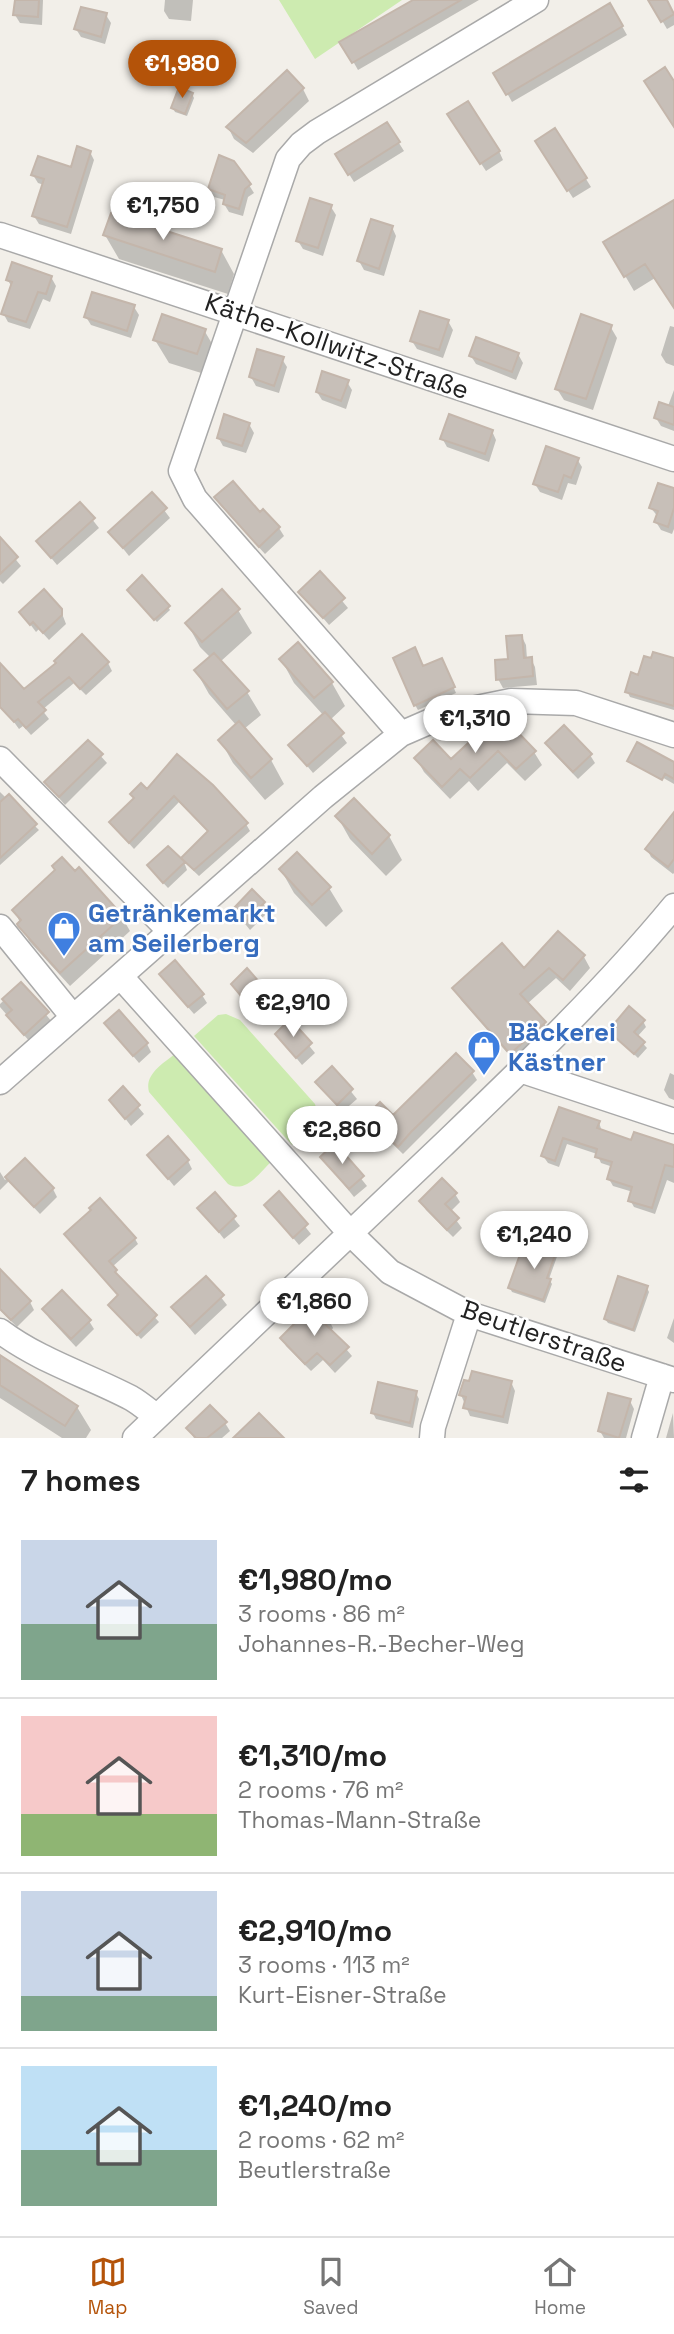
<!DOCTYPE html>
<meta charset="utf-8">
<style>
body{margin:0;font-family:"Space Grotesk",sans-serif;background:#f2f2f2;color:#222;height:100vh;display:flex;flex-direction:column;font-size:26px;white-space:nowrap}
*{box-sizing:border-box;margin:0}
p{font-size:23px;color:#767676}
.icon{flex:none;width:38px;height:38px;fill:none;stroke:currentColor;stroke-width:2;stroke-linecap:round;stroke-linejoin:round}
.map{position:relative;height:1438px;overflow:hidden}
.drawer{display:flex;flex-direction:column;background:#fff;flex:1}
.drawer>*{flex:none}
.price{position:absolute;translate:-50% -60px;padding:0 16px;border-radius:24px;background:#fff;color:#222;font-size:23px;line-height:46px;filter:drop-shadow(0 2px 4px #0008)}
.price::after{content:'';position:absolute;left:50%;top:42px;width:21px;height:16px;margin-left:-10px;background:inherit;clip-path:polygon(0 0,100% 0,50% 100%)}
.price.active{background:#b45309;color:#fff}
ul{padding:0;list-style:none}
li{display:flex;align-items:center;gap:21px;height:175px;padding:0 21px}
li+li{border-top:2px solid #e0e0e0}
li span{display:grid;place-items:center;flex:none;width:196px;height:140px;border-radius:0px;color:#555}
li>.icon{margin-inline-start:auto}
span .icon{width:84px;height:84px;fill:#fffc;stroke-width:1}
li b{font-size:30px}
h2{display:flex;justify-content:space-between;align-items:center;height:84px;padding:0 21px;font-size:30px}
.dock{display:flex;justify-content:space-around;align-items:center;height:98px;border-top:2px solid #e0e0e0;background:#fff;font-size:19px;color:#767676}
.dock a{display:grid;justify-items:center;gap:4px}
.dock .active{color:#b45309}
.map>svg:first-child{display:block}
</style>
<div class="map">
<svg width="674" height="1438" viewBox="0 0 674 1438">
<rect width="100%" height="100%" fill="#f2efe9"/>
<path fill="#cdebb0" d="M 279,0 L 402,0 L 315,59 Z
M 226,1014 L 240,1020 L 315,1104 L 318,1115 L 314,1123 L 292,1145 L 194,1036 L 218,1015 Z
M 176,1053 L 272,1161 C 259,1173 246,1194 228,1184 L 149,1092 C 144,1074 164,1063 176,1053 Z"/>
<path fill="#0003" d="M 17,0 L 43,0 L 42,25 L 20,23 L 15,15 Z
M 165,0 L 193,0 L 191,21 L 169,19 L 164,11 Z
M 416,0 L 479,0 L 358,70 L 342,42 Z
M 650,0 L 665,0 L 674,15 L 674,25 L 667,29 Z
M 610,5 L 627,35 L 512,102 L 496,73 Z
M 106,15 L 111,23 L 105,44 L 81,37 L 76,29 Z
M 287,72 L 303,89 L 309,101 L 253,153 L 234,139 L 228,127 Z
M 192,94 L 194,98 L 187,116 L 175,112 L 173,108 Z
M 454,123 L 499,151 L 503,160 L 486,171 Z
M 387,124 L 404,151 L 354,182 L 337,155 Z
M 542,150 L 586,179 L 591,187 L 573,198 Z
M 90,152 L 94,160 L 71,234 L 39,224 L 34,216 L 44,185 L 38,183 L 33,175 L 72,169 Z
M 249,185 L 254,193 L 248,197 L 243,216 L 229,212 L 224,204 L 225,200 L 214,197 L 210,189 Z
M 674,202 L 674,307 L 655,278 L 634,291 L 606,243 Z
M 331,207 L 336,215 L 323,256 L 303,249 L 298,241 Z
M 392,227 L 396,236 L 384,276 L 364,270 L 359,261 Z
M 105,235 L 221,250 L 234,274 L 228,294 L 119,259 Z
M 51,277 L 56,286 L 50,302 L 43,299 L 30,329 L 8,322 L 3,313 L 12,288 L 8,280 Z
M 134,307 L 139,315 L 131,338 L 91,325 L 86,317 Z
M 448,321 L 453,330 L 443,358 L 417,349 L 412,341 Z
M 610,326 L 617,338 L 593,410 L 564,400 L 557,389 Z
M 670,326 L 674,327 L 674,366 L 666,363 L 661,355 Z
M 204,330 L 218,354 L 211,376 L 169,363 L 155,340 Z
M 518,354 L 523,363 L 516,380 L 476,364 L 471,356 Z
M 282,359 L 287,367 L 279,393 L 256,386 L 251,377 Z
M 347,382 L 352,390 L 346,409 L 322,400 L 317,392 Z
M 674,390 L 674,431 L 661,426 L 656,418 L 668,406 Z
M 249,424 L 254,433 L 246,453 L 223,446 L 218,437 Z
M 492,431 L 496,440 L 489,462 L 447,447 L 442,438 Z
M 577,459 L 582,467 L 576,485 L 568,483 L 562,500 L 540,492 L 535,484 Z
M 674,490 L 674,529 L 672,534 L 661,530 L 656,522 L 658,517 L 651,508 Z
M 152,494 L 170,518 L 129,556 L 110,532 Z
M 216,498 L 260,515 L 279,528 L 284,536 L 265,554 L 221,506 Z
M 80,504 L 99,528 L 57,565 L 38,542 Z
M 0,540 L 21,566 L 3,584 L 0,581 Z
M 320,574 L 348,608 L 329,625 L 301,592 Z
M 131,594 L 168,607 L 170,610 L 157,622 Z
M 238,610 L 252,633 L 220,662 L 247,692 L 261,715 L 244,729 L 271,760 L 284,784 L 265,800 L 233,763 L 220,740 L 236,725 L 209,694 L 196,671 L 211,658 L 200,647 L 187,623 Z
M 61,611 L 66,624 L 49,640 L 39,629 L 36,632 L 21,612 Z
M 522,637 L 526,645 L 527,659 L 531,659 L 535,667 L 537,685 L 503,688 L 498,679 Z
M 281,659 L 332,683 L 345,706 L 330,720 L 347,743 L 313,773 L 290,745 L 324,716 L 294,683 Z
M 57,663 L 108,663 L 112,671 L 86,695 L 74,683 L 42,710 L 49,719 L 31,735 L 23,726 L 19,729 L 6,711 Z
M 444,665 L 456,693 L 418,710 L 415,705 L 423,668 Z
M 674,688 L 674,710 L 630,697 L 627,691 Z
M 88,742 L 107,763 L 65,805 L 46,783 Z
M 488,743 L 534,752 L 542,765 L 525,781 L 507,763 L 478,791 L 469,781 L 450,799 L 424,772 L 416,758 L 451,762 Z
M 547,744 L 590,755 L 595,763 L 578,779 L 552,752 Z
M 177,757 L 246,824 L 250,831 L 199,876 L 184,862 L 187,870 L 168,888 L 153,872 L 181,861 L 209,833 L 179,802 L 134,849 L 111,823 L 148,792 Z
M 637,763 L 674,763 L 674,784 Z
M 0,792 L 39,830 L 0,865 Z
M 353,800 L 389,836 L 402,860 L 386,876 L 350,839 L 337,816 Z
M 674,814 L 674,873 L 673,874 L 651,857 L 647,849 Z
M 281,870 L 329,888 L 343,911 L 326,927 L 294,893 Z
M 263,903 L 268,912 L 250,930 L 234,910 Z
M 14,910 L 122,917 L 130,931 L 70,986 L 29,941 Z
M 584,957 L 590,968 L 570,991 L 556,978 L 527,1004 L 544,1023 L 551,1035 L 517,1064 L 461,1000 L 454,988 Z
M 247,971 L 273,1003 L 258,1016 L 233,985 Z
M 166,982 L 202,995 L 207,1003 L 194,1014 Z
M 21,984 L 52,1022 L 30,1042 L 0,1007 L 0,1004 Z
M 643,1021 L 646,1027 L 637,1037 L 647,1048 L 638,1058 L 610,1031 Z
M 290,1022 L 315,1053 L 302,1065 L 277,1034 Z
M 106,1024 L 147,1044 L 151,1052 L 139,1063 Z
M 332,1068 L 357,1099 L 342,1112 L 318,1082 Z
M 472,1072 L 477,1080 L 403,1154 L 373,1125 L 368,1117 L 393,1117 Z
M 670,1073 L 674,1075 L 674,1100 L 669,1098 L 664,1090 Z
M 123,1089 L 144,1114 L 131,1126 L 111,1100 Z
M 560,1109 L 599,1122 L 602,1132 L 632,1142 L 674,1147 L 674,1183 L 667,1180 L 655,1214 L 634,1207 L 630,1200 L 633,1192 L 613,1186 L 609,1179 L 613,1167 L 601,1163 L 597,1154 L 567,1144 L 559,1167 L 548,1163 L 543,1156 Z
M 335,1146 L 367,1186 L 354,1197 L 322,1157 Z
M 149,1155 L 188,1161 L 192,1169 L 174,1186 Z
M 25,1161 L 53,1189 L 57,1197 L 40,1214 L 9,1181 L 0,1190 L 0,1172 L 5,1180 Z
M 279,1194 L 311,1234 L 299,1245 L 266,1205 Z
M 455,1194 L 460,1202 L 450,1212 L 462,1228 L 453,1237 L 426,1210 L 421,1202 Z
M 215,1195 L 240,1226 L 224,1239 L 200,1208 Z
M 135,1239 L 138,1244 L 112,1267 L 118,1277 L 159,1322 L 141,1339 L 114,1310 L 119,1296 L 70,1240 Z
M 557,1247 L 559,1251 L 549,1279 L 552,1284 L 545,1303 L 512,1292 L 510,1288 L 539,1254 Z
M 0,1275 L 30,1302 L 34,1310 L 17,1327 L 0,1310 Z
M 206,1278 L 227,1305 L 195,1335 L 173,1308 Z
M 647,1288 L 649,1292 L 635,1332 L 608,1323 L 605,1319 Z
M 44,1310 L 89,1321 L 94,1329 L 76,1347 L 49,1318 Z
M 674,1318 L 674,1343 L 667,1338 Z
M 329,1320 L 333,1328 L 331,1331 L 352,1356 L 335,1373 L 323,1360 L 311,1371 L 286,1346 L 282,1338 Z
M 0,1357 L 77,1407 L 91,1430 L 86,1438 L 62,1438 L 0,1398 Z
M 511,1382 L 515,1391 L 508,1424 L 470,1416 L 461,1395 Z
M 416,1393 L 419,1399 L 413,1428 L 376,1419 L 373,1413 Z
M 630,1401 L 634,1409 L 626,1438 L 604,1438 L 600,1431 Z
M 673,1413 L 674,1438 L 666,1438 Z
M 225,1423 L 230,1431 L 222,1438 L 194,1438 L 188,1428 Z"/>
<path fill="#c7bfb8" stroke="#c4b6ab" stroke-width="2" d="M 15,0 L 39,0 L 38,17 L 13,15 Z
M 413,0 L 461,0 L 352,63 L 339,42 Z
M 648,0 L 667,0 L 674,14 L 661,22 Z
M 610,3 L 623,26 L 506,95 L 493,73 Z
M 81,7 L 107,13 L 101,37 L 74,29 Z
M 665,67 L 674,81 L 674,127 L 644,81 Z
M 287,70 L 304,88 L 246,143 L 226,127 Z
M 179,87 L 193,93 L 185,114 L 171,108 Z
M 468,101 L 500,151 L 480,164 L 447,114 Z
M 387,122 L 400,142 L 348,175 L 335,154 Z
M 555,128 L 587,178 L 567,191 L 535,141 Z
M 77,146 L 91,151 L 67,227 L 32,216 L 44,179 L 31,175 L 38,156 L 71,167 Z
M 219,155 L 234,161 L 251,184 L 245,189 L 239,209 L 223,204 L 225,195 L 208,189 Z
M 310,198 L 332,205 L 318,248 L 296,241 Z
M 674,200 L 674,308 L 645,264 L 624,277 L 603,242 Z
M 111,213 L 222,249 L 215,272 L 103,235 Z
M 371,219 L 393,226 L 379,269 L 357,261 Z
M 12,262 L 52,276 L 46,294 L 38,292 L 26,322 L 1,314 L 12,282 L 6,280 Z
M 92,292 L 135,305 L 127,331 L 84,317 Z
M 420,311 L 449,320 L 439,350 L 410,341 Z
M 162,314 L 206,329 L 197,354 L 153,340 Z
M 581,314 L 612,325 L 586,399 L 555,389 Z
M 476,337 L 519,353 L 512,372 L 469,356 Z
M 257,349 L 284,357 L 274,386 L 249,377 Z
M 322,371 L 349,380 L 341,401 L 316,392 Z
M 659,402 L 674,407 L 674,425 L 654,418 Z
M 224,414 L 250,423 L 242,446 L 217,438 Z
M 449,414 L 493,430 L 485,454 L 440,439 Z
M 546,446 L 579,458 L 571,478 L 564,475 L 558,492 L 533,484 Z
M 233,481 L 260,512 L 263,509 L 280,527 L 259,547 L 214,497 Z
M 658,483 L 674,488 L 674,508 L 668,527 L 654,522 L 658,511 L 649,508 Z
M 152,492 L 167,508 L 123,548 L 108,532 Z
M 80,502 L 95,518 L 51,558 L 36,541 Z
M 0,537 L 18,557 L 0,574 Z
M 320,571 L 345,598 L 323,618 L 298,592 Z
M 142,575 L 170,606 L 154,620 L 127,590 Z
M 44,589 L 62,609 L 62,615 L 43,633 L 33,622 L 30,625 L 19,612 Z
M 222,589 L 240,609 L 202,642 L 185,623 Z
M 82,634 L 109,662 L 80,689 L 69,677 L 38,702 L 46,710 L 26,728 L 18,719 L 14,722 L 0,707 L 0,663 L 24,689 L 56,663 L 54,661 Z
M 522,635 L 524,658 L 532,657 L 533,676 L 496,680 L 495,660 L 508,659 L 506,636 Z
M 298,642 L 333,682 L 314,698 L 279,659 Z
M 415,647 L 423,666 L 442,658 L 455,687 L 414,706 L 393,658 Z
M 653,652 L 674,658 L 674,706 L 625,692 L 631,672 L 638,675 L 644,656 L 651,658 Z
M 214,653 L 249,691 L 227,709 L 194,670 Z
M 325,712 L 344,733 L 307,766 L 288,745 Z
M 239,721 L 272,759 L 251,778 L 218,740 Z
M 508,722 L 536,751 L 516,769 L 498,751 L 470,778 L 460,769 L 442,787 L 414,758 L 433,740 L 451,759 L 480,732 L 488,740 Z
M 564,725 L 592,754 L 573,772 L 545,743 Z
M 88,740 L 103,754 L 59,797 L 44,782 Z
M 637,742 L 674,762 L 674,779 L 665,774 L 662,780 L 627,761 Z
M 177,754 L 213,785 L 248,823 L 194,870 L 181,858 L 208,831 L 174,796 L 129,843 L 109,822 L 134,798 L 130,794 L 141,783 L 147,789 Z
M 9,794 L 37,824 L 0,858 L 0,802 Z
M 354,798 L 390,835 L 372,854 L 335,816 Z
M 674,812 L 674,859 L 668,867 L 645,849 Z
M 168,846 L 185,862 L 163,883 L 147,865 Z
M 297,852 L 331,887 L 312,905 L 279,869 Z
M 62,857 L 75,871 L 79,867 L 123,916 L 60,973 L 18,926 L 17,924 L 21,920 L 12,910 L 55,870 L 52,866 Z
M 252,889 L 265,902 L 245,923 L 232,910 Z
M 558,931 L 585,955 L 563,980 L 549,968 L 520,994 L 546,1022 L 510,1054 L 452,988 L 502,943 L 524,968 Z
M 175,960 L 204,994 L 188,1007 L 159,974 Z
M 247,968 L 269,993 L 252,1009 L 231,984 Z
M 21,982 L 49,1012 L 24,1035 L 6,1015 L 12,1010 L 2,999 Z
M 629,1006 L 645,1020 L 634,1032 L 645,1042 L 634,1054 L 608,1031 Z
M 119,1010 L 148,1043 L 133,1056 L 104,1023 Z
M 290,1019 L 312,1043 L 296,1058 L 275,1034 Z
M 456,1053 L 474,1071 L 411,1132 L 398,1147 L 366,1116 L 380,1102 L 393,1115 Z
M 332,1066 L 353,1089 L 337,1105 L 315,1082 Z
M 123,1086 L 140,1105 L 125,1119 L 109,1100 Z
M 559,1107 L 600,1121 L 597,1128 L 631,1140 L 634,1132 L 674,1145 L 674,1167 L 665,1165 L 652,1208 L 628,1201 L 632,1187 L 607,1179 L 612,1162 L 595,1157 L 597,1149 L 563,1138 L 555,1161 L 541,1156 Z
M 168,1136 L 189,1160 L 168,1179 L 147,1155 Z
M 335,1143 L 364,1176 L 349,1189 L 320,1157 Z
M 25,1158 L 54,1188 L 34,1207 L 5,1177 Z
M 442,1178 L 457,1193 L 445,1204 L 459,1218 L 447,1230 L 419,1201 Z
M 279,1191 L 308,1224 L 293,1238 L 264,1205 Z
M 215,1192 L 236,1216 L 219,1232 L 197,1208 Z
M 100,1198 L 136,1238 L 109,1261 L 117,1270 L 115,1272 L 157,1315 L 137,1335 L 108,1305 L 118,1295 L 64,1234 L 91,1210 L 89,1208 Z
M 542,1241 L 558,1246 L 547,1278 L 551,1279 L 543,1300 L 508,1288 L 523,1246 L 538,1252 Z
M 0,1269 L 31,1301 L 11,1320 L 0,1309 Z
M 206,1276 L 224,1295 L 190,1327 L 171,1307 Z
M 618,1276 L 648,1286 L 633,1330 L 604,1319 Z
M 62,1290 L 91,1320 L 71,1339 L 42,1309 Z
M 315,1303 L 330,1319 L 325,1324 L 349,1347 L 330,1365 L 317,1353 L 305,1364 L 280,1338 Z
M 0,1355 L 78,1406 L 65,1426 L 0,1385 Z
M 472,1371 L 512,1381 L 503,1417 L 463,1408 L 466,1397 L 459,1395 L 464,1380 L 469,1381 Z
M 378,1382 L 417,1391 L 410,1423 L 371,1413 Z
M 608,1393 L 631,1399 L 619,1438 L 598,1431 Z
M 210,1405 L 227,1422 L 207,1438 L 196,1438 L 186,1428 Z
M 259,1413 L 284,1438 L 233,1438 Z"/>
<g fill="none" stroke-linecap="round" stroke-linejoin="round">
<defs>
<path id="minor" d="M 0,235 L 674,459
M 401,734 L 195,499 L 181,471 L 288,159 L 301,144 L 317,132 L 536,0
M 0,759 L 171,932
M 0,927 L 73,1017
M 121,977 L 351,1234 L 390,1272 L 469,1314 L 674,1380
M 520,1070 L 674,1121
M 0,1082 L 323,797 L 401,734 L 447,714 L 511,701 L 576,703 L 674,735
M 0,1331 C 40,1361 87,1375 131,1398 C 140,1403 149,1411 157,1417
M 135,1438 C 237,1340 340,1243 442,1146 C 522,1069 603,992 674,906
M 432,1438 L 433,1427 L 469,1314
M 644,1438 L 662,1376"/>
</defs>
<use href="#minor" stroke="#a9a9a9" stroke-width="27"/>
<use href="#minor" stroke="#fff" stroke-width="24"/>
</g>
<defs>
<symbol id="shop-pin" viewBox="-11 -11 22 30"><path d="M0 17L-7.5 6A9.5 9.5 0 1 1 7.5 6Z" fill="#3f7fe0" stroke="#fff"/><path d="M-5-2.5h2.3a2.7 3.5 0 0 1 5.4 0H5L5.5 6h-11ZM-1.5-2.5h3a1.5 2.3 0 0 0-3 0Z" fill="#fff"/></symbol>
</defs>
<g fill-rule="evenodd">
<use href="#shop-pin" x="45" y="909" width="38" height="52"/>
<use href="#shop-pin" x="465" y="1028" width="38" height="52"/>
</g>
<g text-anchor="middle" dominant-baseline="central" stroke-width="5" stroke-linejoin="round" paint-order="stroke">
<g font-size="26" fill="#222" stroke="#fff">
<text transform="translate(337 346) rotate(19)">Käthe-Kollwitz-Straße</text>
<text transform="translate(544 1336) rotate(19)">Beutlerstraße</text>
</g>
<g font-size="26" font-weight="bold" fill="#366cbe" stroke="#fff" text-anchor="start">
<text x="88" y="913">Getränkemarkt<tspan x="88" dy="30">am Seilerberg</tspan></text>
<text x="508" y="1032">Bäckerei<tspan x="508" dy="30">Kästner</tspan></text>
</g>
</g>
</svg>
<b class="price active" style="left:182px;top:100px">€1,980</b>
<b class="price" style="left:163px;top:242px">€1,750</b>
<b class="price" style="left:475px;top:755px">€1,310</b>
<b class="price" style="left:293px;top:1039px">€2,910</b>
<b class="price" style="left:342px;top:1166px">€2,860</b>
<b class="price" style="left:534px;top:1271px">€1,240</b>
<b class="price" style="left:314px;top:1338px">€1,860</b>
</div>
<section class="drawer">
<h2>7 homes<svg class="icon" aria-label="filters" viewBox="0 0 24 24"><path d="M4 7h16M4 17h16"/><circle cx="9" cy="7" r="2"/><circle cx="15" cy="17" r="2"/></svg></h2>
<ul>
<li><span style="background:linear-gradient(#c9d6e8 60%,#7fa58c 0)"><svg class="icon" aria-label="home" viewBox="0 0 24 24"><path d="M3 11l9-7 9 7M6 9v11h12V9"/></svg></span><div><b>€1,980/mo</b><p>3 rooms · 86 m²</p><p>Johannes-R.-Becher-Weg</p></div></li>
<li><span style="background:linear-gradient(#f6c9c9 70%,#8fb573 0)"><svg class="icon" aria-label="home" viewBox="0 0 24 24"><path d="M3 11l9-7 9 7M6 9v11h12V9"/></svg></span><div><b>€1,310/mo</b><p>2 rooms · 76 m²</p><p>Thomas-Mann-Straße</p></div></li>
<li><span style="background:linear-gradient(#c9d6e8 75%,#7fa58c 0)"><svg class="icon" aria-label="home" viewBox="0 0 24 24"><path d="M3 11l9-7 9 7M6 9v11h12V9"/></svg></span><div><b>€2,910/mo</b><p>3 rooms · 113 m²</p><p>Kurt-Eisner-Straße</p></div></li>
<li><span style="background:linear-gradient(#bfe0f5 60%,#7fa58c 0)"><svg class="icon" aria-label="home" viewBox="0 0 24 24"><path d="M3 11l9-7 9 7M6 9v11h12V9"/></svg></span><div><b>€1,240/mo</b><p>2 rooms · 62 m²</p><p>Beutlerstraße</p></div></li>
</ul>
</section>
<nav class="dock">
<a class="active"><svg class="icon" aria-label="map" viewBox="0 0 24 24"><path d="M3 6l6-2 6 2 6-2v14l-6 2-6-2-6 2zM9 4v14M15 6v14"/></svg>Map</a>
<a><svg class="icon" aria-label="saved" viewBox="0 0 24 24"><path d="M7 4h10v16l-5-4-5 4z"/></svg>Saved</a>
<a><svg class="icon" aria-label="home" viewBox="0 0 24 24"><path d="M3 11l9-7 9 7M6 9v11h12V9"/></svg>Home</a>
</nav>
